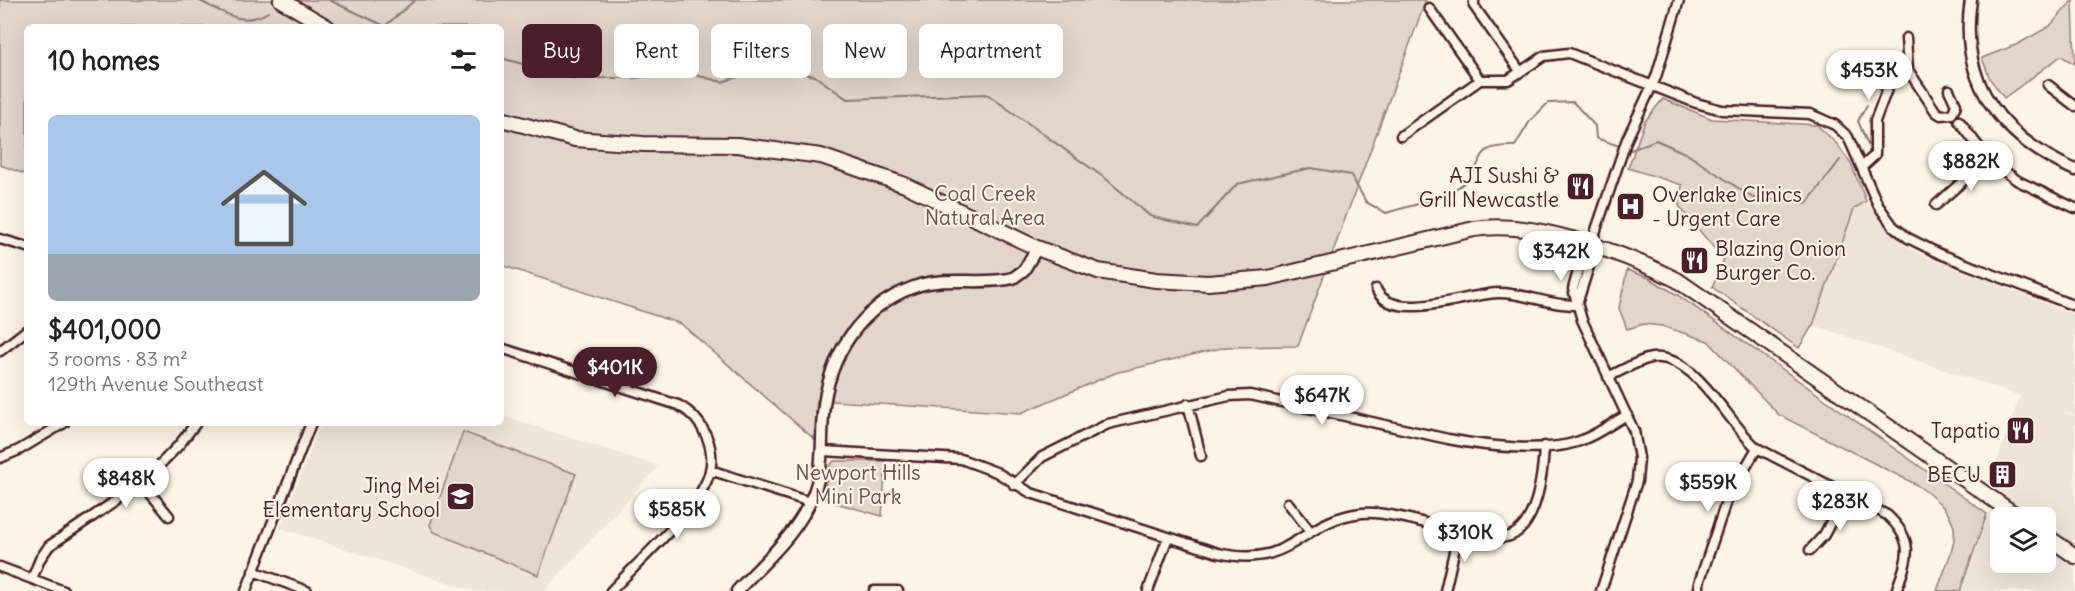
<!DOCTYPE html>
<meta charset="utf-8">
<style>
body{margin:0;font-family:Delius,sans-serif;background:#f6f6f6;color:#222;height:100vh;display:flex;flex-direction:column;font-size:22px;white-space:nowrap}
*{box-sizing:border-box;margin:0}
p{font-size:20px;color:#767676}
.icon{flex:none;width:33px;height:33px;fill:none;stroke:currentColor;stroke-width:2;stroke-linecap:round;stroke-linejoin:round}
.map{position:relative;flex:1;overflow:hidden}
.sheet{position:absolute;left:24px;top:24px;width:480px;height:402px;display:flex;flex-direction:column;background:#fff;border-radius:9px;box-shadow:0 6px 24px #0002}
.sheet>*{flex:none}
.banner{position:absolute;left:522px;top:24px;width:570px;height:54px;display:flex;gap:12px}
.controls{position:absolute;left:1990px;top:507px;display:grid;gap:12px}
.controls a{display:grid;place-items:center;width:66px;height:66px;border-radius:9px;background:#fff;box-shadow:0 6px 24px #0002;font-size:30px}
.price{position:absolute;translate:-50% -51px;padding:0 14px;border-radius:21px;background:#fff;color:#222;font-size:20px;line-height:39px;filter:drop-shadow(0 2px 3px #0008)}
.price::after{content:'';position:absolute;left:50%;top:36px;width:18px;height:14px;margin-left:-9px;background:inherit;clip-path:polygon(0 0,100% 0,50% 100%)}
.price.active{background:#4a1f2b;color:#fff}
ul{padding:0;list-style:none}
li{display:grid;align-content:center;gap:12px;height:318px;padding:0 24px}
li+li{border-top:2px solid #e0e0e0}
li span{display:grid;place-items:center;height:186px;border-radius:9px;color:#555}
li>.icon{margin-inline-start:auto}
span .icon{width:108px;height:108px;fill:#fffc;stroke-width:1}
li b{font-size:26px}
h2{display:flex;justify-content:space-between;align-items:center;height:72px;padding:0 24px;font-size:26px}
.chip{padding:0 21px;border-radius:9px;background:#fff;box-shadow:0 6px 24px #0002;font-size:21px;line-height:54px}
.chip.active{background:#4a1f2b;color:#fff}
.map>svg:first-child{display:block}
</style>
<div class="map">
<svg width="2075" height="591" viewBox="0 0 2075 591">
<rect width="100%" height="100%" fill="#fcf5e5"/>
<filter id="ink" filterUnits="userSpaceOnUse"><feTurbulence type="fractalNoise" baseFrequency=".0167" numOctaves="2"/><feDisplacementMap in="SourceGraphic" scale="12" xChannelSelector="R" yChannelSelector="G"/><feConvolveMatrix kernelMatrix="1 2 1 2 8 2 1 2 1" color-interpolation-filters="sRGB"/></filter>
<g filter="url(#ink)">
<path fill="#eee5d7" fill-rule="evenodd" d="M 1866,201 L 1899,241 L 1916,252 L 2075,315 L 2075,415 L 2058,410 L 2075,416 L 2075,591 L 1961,591 L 1998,490 L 1989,483 L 2020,396 L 1813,325 L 1854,209 ZM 2001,518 L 2046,518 L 2046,562 L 2001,562 Z
M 501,415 L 659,466 L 544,591 L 474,591 L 280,528 L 321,423 L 501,423 Z"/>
<path fill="#e2d5ca" stroke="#967a7a" stroke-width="1.5" d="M 0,0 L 1426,0 L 1298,346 L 1226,347 L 1115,373 L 1021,413 L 817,400 L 814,439 L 681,324 L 501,265 L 501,27 L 27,27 L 27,175 L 0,165 Z
M 2073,0 L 2075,64 L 2061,56 L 2004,98 L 1990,79 L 1982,58 L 2018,44 L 2050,26 Z
M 1663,99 L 1712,119 L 1817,125 L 1837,144 L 1851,164 L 1866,201 L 1854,209 L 1813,325 L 1799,348 L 1712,287 L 1724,260 L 1679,206 L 1682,185 L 1628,168 L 1645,121 Z
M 1627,270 L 1649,278 L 1679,296 L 1987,514 L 1960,591 L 1937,591 C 1956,537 1971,523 1917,485 L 1779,415 L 1708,341 L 1662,326 L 1644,324 L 1627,329 L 1619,308 Z
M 463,432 L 576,474 L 538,575 L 434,532 L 430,525 Z
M 834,461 L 886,461 L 882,516 L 822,499 L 830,465 Z"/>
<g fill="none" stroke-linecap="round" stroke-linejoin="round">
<path stroke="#917474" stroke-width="2" d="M 198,0 C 223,12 242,28 268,12
M 329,0 L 385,26 L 415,0
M 501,58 L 573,78 L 635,78 L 681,71 L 722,82 L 767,67 L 815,76 L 847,99 L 987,94 L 1106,179 L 1150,216 L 1197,228 L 1237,184 L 1311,168 L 1351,175 L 1366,202 L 1386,213 C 1411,205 1446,200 1466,181 C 1488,160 1471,145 1515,146 L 1530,121 L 1548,103 L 1573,102 L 1595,126 L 1596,138 L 1631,150 L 1656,140 L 1687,154 L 1753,198 L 1807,203 L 1840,160
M 1867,105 L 1858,121 L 1868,145"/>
<defs>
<path id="minor" d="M 1474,0 L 1474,6 L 1520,71
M 1429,8 L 1480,80 L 1508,80 L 1544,56 L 1569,53 L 1696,103 L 1722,110 L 1810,114 L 1835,125 L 1848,137 L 1878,205 L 1893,226 L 1908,238 L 1940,254 L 2075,306
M 1906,38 L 1908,70 L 1936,112 L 1941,115 L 1952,114 L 1956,105 L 1949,90
M 2048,85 L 2075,106
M 1959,121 L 1988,159 L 2018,181 L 2075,208
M 1401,136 L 1480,80
M 1862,167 L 1875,155 L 1875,121 L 1892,76 L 1908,70
M 1936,205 L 1988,159
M 0,239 L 27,247
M 1591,246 L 1581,260 L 1573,289 L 1582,320 L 1634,431 L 1639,458 L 1637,481 L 1601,591
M 1376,289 C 1392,325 1469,293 1499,293 C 1526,293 1549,306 1577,305
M 1577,304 L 1590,263 L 1591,246 L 1596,230 L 1627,139 L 1656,77 L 1679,0
M 501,348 L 678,405 C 704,419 719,451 707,480 C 694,512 637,563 611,591
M 0,351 L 27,330
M 1608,377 C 1621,371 1634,363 1647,359 C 1693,347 1727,423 1757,448 L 1887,515 C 1916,542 1908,558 1896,591
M 1188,404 L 1201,456
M 823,451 L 961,459 L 996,472 L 1031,493 L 1218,553 C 1295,570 1298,520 1362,513 C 1400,509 1482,546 1510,536 C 1538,525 1543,471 1544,446
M 0,458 L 19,450 L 64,423
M 710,470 L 810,502
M 142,483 L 169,516
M 1014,485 L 1042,457 L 1108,424 L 1229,396 L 1250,395 L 1448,439 C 1484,446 1548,454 1582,440 C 1598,434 1612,423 1627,415
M 1288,503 L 1311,532
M 1810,550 L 1824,535 L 1845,495
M 0,567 L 64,591
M 253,571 L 307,591
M 32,579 L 40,559 L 49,546 L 142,483 L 179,445 L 196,423
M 246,591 L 311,423
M 874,591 L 898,591
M 1148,591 L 1168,537
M 1445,591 L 1459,530
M 1699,591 L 1699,583 L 1727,499 L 1757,448"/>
<path id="tertiary" d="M 1971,0 C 1958,83 2002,138 2075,170
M 737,591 C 765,561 798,533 813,495 C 824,468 821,442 823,414 C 828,357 859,307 914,287 C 945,275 981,286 1013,278 L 1024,270 L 1037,248"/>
<path id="primary" d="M 281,0 L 327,27
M 501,119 L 575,139 L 643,144 L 737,145 L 821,156 L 905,185 L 1037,248 L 1098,271 L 1156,280 L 1208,283 L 1268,278 L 1474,229 C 1533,219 1624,253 1677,280 L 2020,518
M 2046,536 L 2075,556"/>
</defs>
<use href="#minor" stroke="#4a1f2b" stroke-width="13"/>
<use href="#tertiary" stroke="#4a1f2b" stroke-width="15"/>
<use href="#primary" stroke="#4a1f2b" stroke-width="18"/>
<use href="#minor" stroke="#fcf5e5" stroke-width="8"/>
<use href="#tertiary" stroke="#fcf5e5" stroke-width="10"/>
<use href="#primary" stroke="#fcf5e5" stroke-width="14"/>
</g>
</g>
<defs>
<symbol id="restaurant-square" viewBox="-11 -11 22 22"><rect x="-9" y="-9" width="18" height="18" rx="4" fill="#4a1f2b" stroke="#fcf5e5"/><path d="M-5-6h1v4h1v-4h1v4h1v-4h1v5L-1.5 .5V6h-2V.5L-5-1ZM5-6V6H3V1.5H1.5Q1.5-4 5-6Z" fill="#fff"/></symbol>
<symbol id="hospital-square" viewBox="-11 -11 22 22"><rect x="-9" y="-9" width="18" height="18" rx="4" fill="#4a1f2b" stroke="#fcf5e5"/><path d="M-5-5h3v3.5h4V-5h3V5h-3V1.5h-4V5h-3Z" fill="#fff"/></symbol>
<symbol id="building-square" viewBox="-11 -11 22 22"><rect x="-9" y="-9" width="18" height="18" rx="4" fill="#4a1f2b" stroke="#fcf5e5"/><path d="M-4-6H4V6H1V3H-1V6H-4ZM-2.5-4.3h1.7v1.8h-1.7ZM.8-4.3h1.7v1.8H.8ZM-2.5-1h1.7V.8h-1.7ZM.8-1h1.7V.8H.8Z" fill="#fff"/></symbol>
<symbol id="school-square" viewBox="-11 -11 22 22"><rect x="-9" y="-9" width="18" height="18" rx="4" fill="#4a1f2b" stroke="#fcf5e5"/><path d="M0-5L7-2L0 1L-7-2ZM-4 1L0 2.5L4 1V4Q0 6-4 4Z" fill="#fff"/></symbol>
</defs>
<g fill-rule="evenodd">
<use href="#restaurant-square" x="1564" y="170" width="33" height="33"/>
<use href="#hospital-square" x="1614" y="190" width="33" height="33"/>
<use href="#restaurant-square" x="1678" y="244" width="33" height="33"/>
<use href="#restaurant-square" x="2004" y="414" width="33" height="33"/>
<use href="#building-square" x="1986" y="458" width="33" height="33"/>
<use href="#school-square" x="444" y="480" width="33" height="33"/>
</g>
<g text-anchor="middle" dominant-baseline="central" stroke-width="4.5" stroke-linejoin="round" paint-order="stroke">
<g font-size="21" fill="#4a1f2b" stroke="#fcf5e5" text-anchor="end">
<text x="1559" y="175">AJI Sushi &amp;<tspan x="1559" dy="24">Grill Newcastle</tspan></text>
<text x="1652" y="194" text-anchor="start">Overlake Clinics<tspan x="1652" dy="24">- Urgent Care</tspan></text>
<text x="1715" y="248" text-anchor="start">Blazing Onion<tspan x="1715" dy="24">Burger Co.</tspan></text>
<text x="2000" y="430">Tapatio</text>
<text x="1981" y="474">BECU</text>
<text x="440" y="485">Jing Mei<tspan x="440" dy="24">Elementary School</tspan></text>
</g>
<g font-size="21" fill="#704c53" stroke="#fcf5e5">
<text x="985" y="193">Coal Creek<tspan x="985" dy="24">Natural Area</tspan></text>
<text x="858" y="472">Newport Hills<tspan x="858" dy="24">Mini Park</tspan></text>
</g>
</g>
</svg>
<div class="controls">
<a><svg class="icon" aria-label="layers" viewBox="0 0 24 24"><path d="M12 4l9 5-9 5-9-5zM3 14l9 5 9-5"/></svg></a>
</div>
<b class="price" style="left:1869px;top:101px">$453K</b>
<b class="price" style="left:1971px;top:192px">$882K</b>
<b class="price" style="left:1561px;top:282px">$342K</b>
<b class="price active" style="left:615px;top:398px">$401K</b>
<b class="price" style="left:1322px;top:426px">$647K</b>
<b class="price" style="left:126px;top:509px">$848K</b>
<b class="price" style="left:1708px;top:513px">$559K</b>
<b class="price" style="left:1840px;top:532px">$283K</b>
<b class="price" style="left:677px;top:540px">$585K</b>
<b class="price" style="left:1465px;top:563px">$310K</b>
<div class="banner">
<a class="chip active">Buy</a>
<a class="chip">Rent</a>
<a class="chip">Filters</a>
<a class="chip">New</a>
<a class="chip">Apartment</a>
</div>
<section class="sheet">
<h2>10 homes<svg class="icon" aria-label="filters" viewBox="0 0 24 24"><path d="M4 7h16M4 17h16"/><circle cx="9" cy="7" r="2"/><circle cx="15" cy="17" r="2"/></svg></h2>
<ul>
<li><span style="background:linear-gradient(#a9c7e8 75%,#9aa5b1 0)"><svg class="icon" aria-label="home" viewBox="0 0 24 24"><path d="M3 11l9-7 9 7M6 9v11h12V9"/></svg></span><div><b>$401,000</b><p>3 rooms · 83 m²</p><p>129th Avenue Southeast</p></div></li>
</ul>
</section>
</div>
